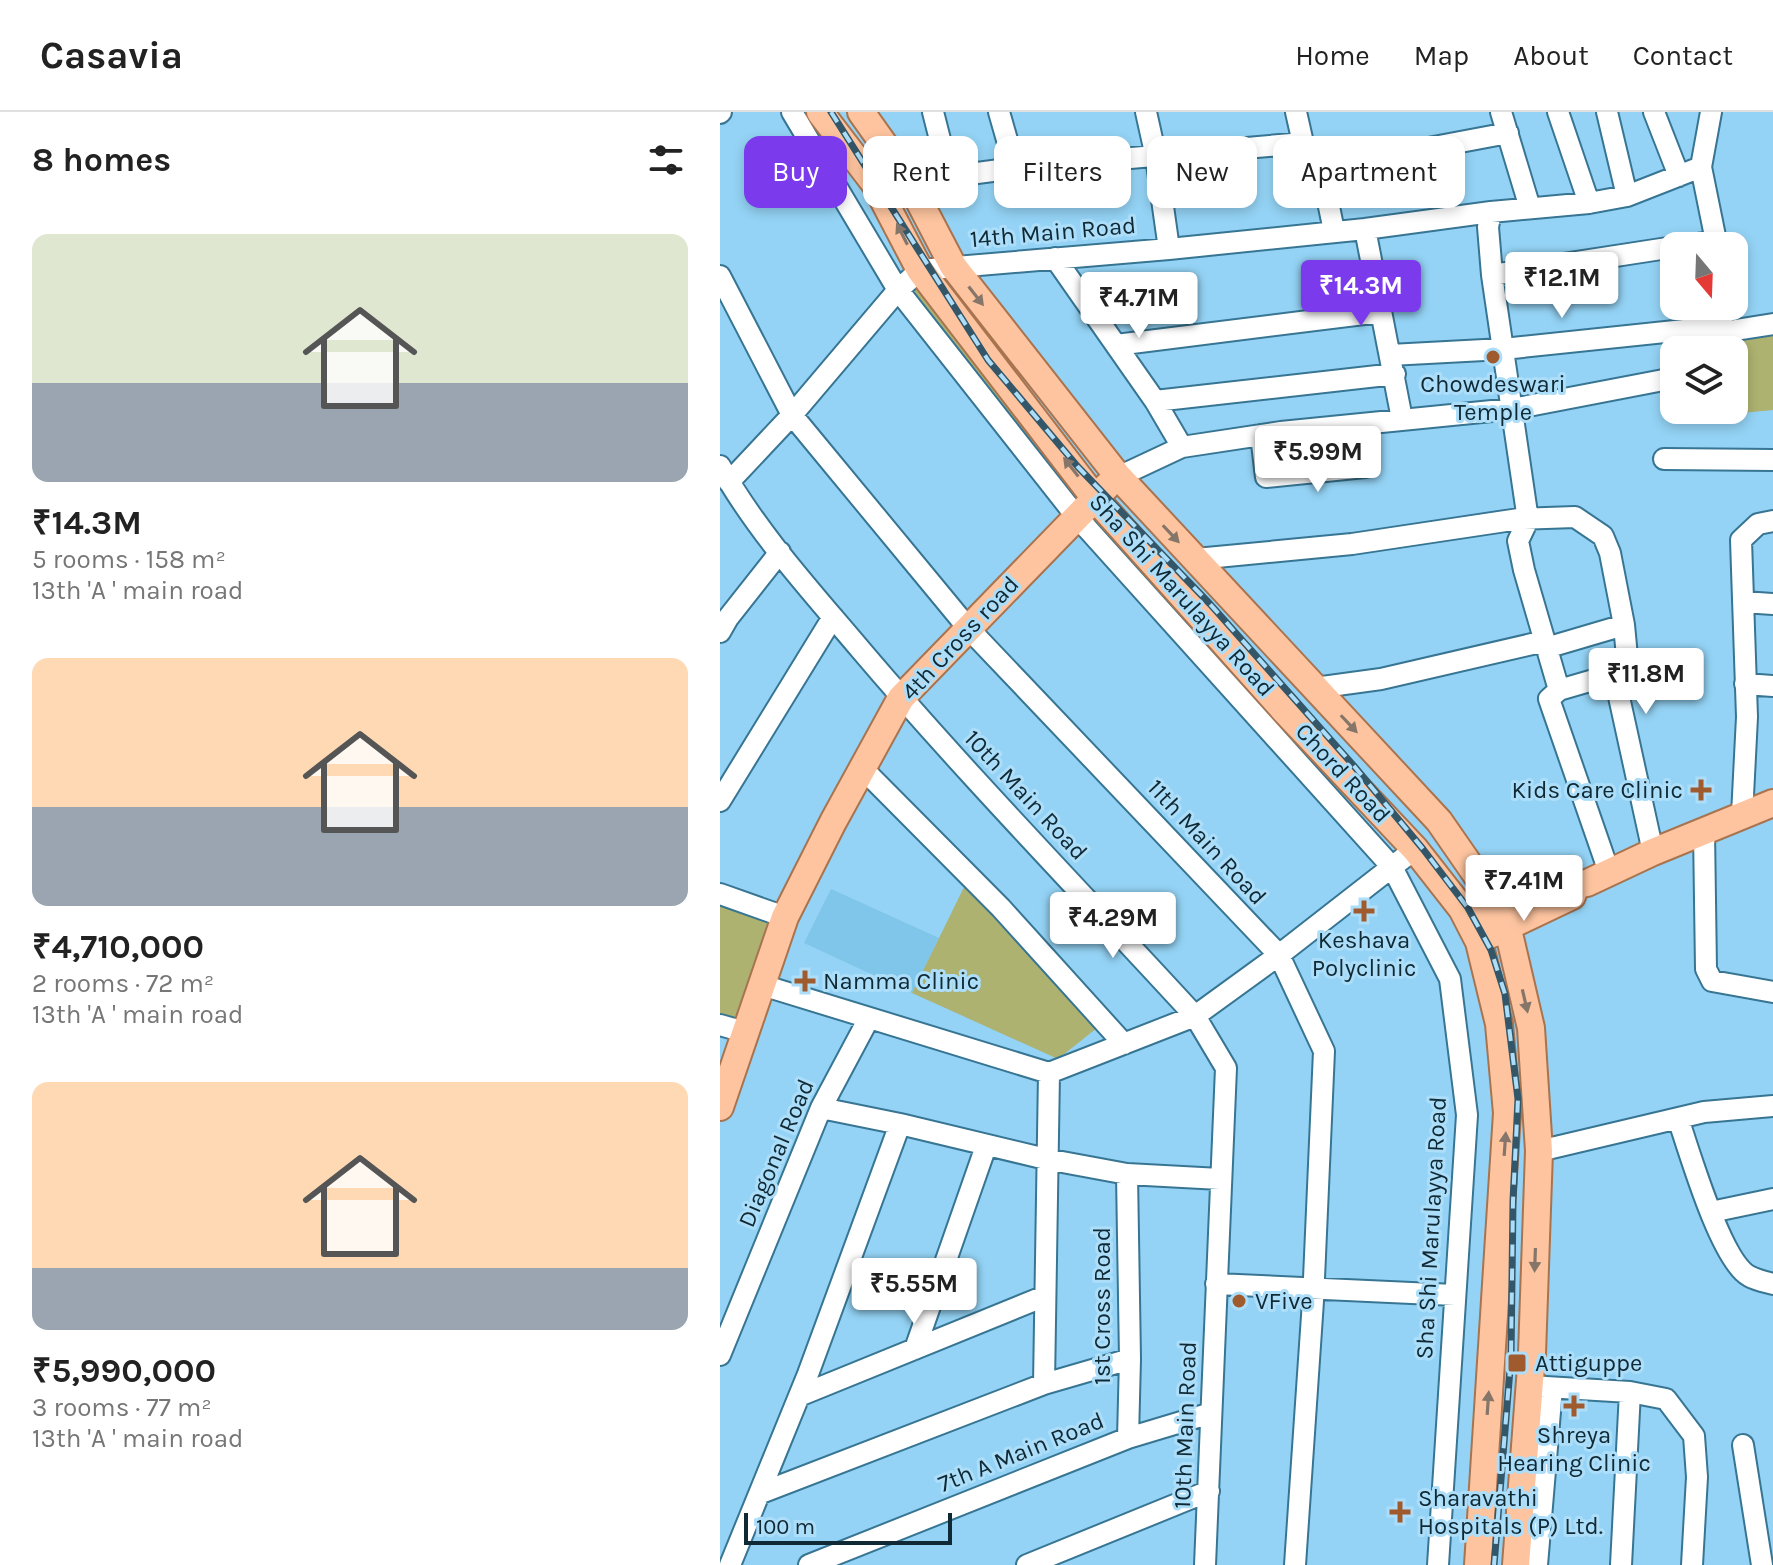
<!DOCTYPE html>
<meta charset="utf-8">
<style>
body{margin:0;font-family:Karla,sans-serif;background:#f6f6f6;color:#222;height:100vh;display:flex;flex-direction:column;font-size:30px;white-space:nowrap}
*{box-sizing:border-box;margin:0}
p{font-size:26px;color:#767676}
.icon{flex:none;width:44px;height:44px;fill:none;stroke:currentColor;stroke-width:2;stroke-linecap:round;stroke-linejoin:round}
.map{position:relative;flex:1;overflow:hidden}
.details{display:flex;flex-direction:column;background:#fff;width:720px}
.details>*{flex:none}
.hud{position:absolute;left:24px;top:24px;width:760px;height:72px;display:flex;gap:16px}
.needle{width:52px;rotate:161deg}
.fabs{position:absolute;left:940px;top:120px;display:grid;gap:16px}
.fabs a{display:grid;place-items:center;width:88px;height:88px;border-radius:16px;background:#fff;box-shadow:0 4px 12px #0003;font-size:40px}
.scale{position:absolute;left:24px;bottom:20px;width:208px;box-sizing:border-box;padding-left:8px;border:4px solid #0f2935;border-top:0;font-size:22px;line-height:28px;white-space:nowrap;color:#0f2935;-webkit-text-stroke:6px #addef9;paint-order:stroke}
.price{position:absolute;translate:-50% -68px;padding:0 18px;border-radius:8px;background:#fff;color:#222;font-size:26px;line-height:52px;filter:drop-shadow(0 2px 4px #0008)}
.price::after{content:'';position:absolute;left:50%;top:48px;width:24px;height:18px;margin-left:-12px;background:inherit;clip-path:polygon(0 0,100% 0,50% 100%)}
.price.selected{background:#7c3aed;color:#fff}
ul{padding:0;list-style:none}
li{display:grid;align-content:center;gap:16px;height:424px;padding:0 32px}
li span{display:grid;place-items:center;height:248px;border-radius:16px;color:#555}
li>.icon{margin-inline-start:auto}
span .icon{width:144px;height:144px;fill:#fffc;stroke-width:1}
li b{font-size:34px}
h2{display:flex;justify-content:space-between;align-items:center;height:96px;padding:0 32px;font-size:34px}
.tag{padding:0 28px;border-radius:16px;background:#fff;box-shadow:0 4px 12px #0003;font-size:28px;line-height:72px}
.tag.selected{background:#7c3aed;color:#fff}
header{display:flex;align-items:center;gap:48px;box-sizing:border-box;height:112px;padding:0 40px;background:#fff;border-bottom:2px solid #e0e0e0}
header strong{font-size:38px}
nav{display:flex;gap:44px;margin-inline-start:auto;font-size:28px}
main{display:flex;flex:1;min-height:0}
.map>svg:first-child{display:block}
</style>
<header>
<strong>Casavia</strong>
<nav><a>Home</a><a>Map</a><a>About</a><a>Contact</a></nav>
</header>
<main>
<section class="details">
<h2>8 homes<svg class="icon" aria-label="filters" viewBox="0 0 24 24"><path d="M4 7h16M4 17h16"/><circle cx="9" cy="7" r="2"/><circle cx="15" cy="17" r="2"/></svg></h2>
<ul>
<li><span style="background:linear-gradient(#dfe7d0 60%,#9aa5b1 0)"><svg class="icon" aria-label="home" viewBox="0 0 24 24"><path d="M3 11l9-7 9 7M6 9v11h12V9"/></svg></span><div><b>₹14.3M</b><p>5 rooms · 158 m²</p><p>13th 'A ' main road</p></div></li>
<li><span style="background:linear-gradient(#ffd9b3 60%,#9aa5b1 0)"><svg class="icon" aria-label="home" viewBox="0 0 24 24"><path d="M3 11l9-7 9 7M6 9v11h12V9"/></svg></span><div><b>₹4,710,000</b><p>2 rooms · 72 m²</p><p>13th 'A ' main road</p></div></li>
<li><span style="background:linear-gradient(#ffd9b3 75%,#9aa5b1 0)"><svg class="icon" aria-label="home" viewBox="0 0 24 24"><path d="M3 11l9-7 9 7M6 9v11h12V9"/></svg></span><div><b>₹5,990,000</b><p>3 rooms · 77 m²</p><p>13th 'A ' main road</p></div></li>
</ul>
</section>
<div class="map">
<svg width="1053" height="1453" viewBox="0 0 1053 1453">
<rect width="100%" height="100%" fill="#94d3f5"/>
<path fill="#7fc6ea" d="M 111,777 L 219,826 L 192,881 L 84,831 Z"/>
<path fill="#adb270" d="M 200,166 L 319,319 L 303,331 L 185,178 Z
M 1053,216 L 1053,298 L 990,304 L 989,298 L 1014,298 L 1014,238 L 1010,238 L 1027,223 Z
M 247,769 L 382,912 L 338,947 L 192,881 Z
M 0,794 L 49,810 L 14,913 L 0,908 Z"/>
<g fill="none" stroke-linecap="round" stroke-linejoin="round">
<defs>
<path id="minor" d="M 72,0 L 178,178 L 356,404 L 672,755 L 730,867 L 747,1003 L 718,1453
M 213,0 L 229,63
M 279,0 L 295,56
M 426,0 L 436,45 L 449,137
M 576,0 L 583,31 L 597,57 L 607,85 L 614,119
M 781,0 L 810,96
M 838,0 L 869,91
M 887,0 L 907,84
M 934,0 L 959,64
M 0,1 L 1,0
M 981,55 L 997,134
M 597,57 L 788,21
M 189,70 L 295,56 L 583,31
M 771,100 L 768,115 L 772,163 L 808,408 L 798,429 L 804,458 L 839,578 L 829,587 L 889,760
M 645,117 L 682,307
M 963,134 L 997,129
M 335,146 L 435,289 L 462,335
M 772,163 L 954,135
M 0,164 L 72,303 L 248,516 L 559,843 L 604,939 L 593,1189 L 575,1453
M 1001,194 L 1003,220 L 1053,212
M 396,233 L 660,200
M 670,243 L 783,237 L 993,215 L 1003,220 L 997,238
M 435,289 L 675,262
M 541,323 L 546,365 L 645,355
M 944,347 L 1053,348
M 0,354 C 37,420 91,479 140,537 C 247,663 363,782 475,904 L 506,956 L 485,1453
M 398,365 L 462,335 L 561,320 L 792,297 L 954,266
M 9,370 L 72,303 L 178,178 L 200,158 L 449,137 L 645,117 L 771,100 L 869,91 L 907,84 L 981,55 L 991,0
M 476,447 L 632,432 L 799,407 L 855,405 L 883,424 L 890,441 L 904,513 L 908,555 L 894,562 L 839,578
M 1023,490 L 1053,492
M 0,520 L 8,506 L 60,440
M 826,536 L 904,513
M 894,562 L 933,740
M 1025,572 L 1053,574
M 595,576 L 661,567 L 825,529
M 142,656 L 281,796 L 404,932
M 0,689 L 113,505
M 1022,703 L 1027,605 L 1021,428 L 1038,412 L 1053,409
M 984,719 L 986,857 L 992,869 L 1053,880
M 0,782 L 65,805
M 42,873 L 329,961 L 475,904 L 559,843 L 695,737
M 0,913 L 25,920
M 101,996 L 180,1012 L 326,1047 L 407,1062 L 500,1067
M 958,1006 C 969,1039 1001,1149 1029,1164 C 1036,1168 1046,1170 1053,1172
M 819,1039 L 984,1000 L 1053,994
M 407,1062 L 410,1247 L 408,1326
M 991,1100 L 1053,1087
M 496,1172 L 735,1183
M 195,1237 L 266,1034
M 0,1243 L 101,996 L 149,906
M 324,1272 L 329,961
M 809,1274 L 910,1280 L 946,1287 L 974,1324 L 977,1365 L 972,1453
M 79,1284 L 325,1184
M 1023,1333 L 1042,1453
M 41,1381 L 324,1272 L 410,1247
M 10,1453 L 88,1262 L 180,1012
M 89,1453 L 408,1326 L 491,1301
M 307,1453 L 489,1379
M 817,1453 L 832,1276
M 901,1453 L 910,1280"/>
<path id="major" d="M 100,0 L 155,72 L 200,158 L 374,385 L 564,598 L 695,737 L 742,797 L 759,830 L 779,912 L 787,1001 L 758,1453
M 141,0 L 185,62 L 233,154 L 397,363 L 719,709 L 771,784 L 787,813 L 811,916 L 819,1039 L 812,1242 L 796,1453
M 764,805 L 778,796 L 842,766 L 856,773 L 867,771 L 933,740 L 1053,691
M 772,822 L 852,784 L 856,773
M 0,995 L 65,805 L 113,710 L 181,586 L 387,374"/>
</defs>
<use href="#minor" stroke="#377593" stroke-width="24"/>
<use href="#major" stroke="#a87450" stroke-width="30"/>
<use href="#minor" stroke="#fff" stroke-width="20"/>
<use href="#major" stroke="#fdc49f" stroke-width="26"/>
<defs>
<path id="rail" d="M 111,0 L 268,248 L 358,355 L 490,492 L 634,654 L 703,737 L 748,796 L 771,838 L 785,882 L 798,987 L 793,1089 L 791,1245 L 774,1453"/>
</defs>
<use href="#rail" stroke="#335769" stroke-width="7"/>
<use href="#rail" stroke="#addef9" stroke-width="4" stroke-dasharray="12" stroke-linecap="butt"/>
</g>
<defs><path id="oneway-solid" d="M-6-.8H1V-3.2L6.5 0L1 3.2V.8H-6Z" transform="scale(2)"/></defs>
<g fill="#86766a">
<use href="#oneway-solid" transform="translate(182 122) rotate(-117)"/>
<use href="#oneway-solid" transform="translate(256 184) rotate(52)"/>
<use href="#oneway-solid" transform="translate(351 355) rotate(-128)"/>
<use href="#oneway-solid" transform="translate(451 422) rotate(47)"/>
<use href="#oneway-solid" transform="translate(629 612) rotate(47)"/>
<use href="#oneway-solid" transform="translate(805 889) rotate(77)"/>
<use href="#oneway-solid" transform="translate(785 1032) rotate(-86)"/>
<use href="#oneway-solid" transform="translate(815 1148) rotate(92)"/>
<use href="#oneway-solid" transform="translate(768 1291) rotate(-86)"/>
</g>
<g fill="#9f5b2d" stroke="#addef9" stroke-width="3">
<circle cx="773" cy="245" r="8"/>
<path d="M977 666h8v8h8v8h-8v8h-8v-8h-8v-8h8z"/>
<path d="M640 787h8v8h8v8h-8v8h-8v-8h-8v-8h8z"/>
<path d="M81 857h8v8h8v8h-8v8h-8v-8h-8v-8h8z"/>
<circle cx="519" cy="1189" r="8"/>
<rect x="787" y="1241" width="20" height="20" rx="4"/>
<path d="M850 1282h8v8h8v8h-8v8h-8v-8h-8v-8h8z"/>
<path d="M676 1388h8v8h8v8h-8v8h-8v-8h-8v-8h8z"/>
</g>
<g text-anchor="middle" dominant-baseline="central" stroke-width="6" stroke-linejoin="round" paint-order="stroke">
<g font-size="24" fill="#0f2935" stroke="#addef9">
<text transform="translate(333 120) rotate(-5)">14th Main Road</text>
<text transform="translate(462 483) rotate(48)">Sha Shi Marulayya Road</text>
<text transform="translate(240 526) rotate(-47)">4th Cross road</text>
<text transform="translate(623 661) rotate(47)">Chord Road</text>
<text transform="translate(306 683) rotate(47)">10th Main Road</text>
<text transform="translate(487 730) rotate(47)">11th Main Road</text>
<text transform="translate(56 1041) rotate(-67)">Diagonal Road</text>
<text transform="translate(711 1116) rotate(-87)">Sha Shi Marulayya Road</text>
<text transform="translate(382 1194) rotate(-90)">1st Cross Road</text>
<text transform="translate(465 1313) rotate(-88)">10th Main Road</text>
<text transform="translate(301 1340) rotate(-22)">7th A Main Road</text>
</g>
<g font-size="24" fill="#0f2935" stroke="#addef9" text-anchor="start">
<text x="773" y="272" text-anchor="middle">Chowdeswari<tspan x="773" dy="28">Temple</tspan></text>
<text x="963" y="678" text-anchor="end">Kids Care Clinic</text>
<text x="644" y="828" text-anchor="middle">Keshava<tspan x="644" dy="28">Polyclinic</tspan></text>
<text x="103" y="869">Namma Clinic</text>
<text x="535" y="1189">VFive</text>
<text x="815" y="1251">Attiguppe</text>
<text x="854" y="1323" text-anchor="middle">Shreya<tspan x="854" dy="28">Hearing Clinic</tspan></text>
<text x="698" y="1386">Sharavathi<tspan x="698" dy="28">Hospitals (P) Ltd.</tspan></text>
</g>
</g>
</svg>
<div class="fabs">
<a><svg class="needle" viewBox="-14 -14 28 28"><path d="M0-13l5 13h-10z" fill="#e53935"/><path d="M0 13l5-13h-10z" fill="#767676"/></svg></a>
<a><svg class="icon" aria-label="layers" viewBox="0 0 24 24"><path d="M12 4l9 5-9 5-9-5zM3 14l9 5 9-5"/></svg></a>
</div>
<div class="scale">100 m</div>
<b class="price" style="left:842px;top:208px">₹12.1M</b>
<b class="price selected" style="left:641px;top:216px">₹14.3M</b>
<b class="price" style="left:419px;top:228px">₹4.71M</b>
<b class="price" style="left:598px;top:382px">₹5.99M</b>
<b class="price" style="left:926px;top:604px">₹11.8M</b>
<b class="price" style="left:804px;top:811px">₹7.41M</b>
<b class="price" style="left:393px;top:848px">₹4.29M</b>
<b class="price" style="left:194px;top:1214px">₹5.55M</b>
<div class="hud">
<a class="tag selected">Buy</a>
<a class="tag">Rent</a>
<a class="tag">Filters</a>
<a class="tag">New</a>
<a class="tag">Apartment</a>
</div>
</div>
</main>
